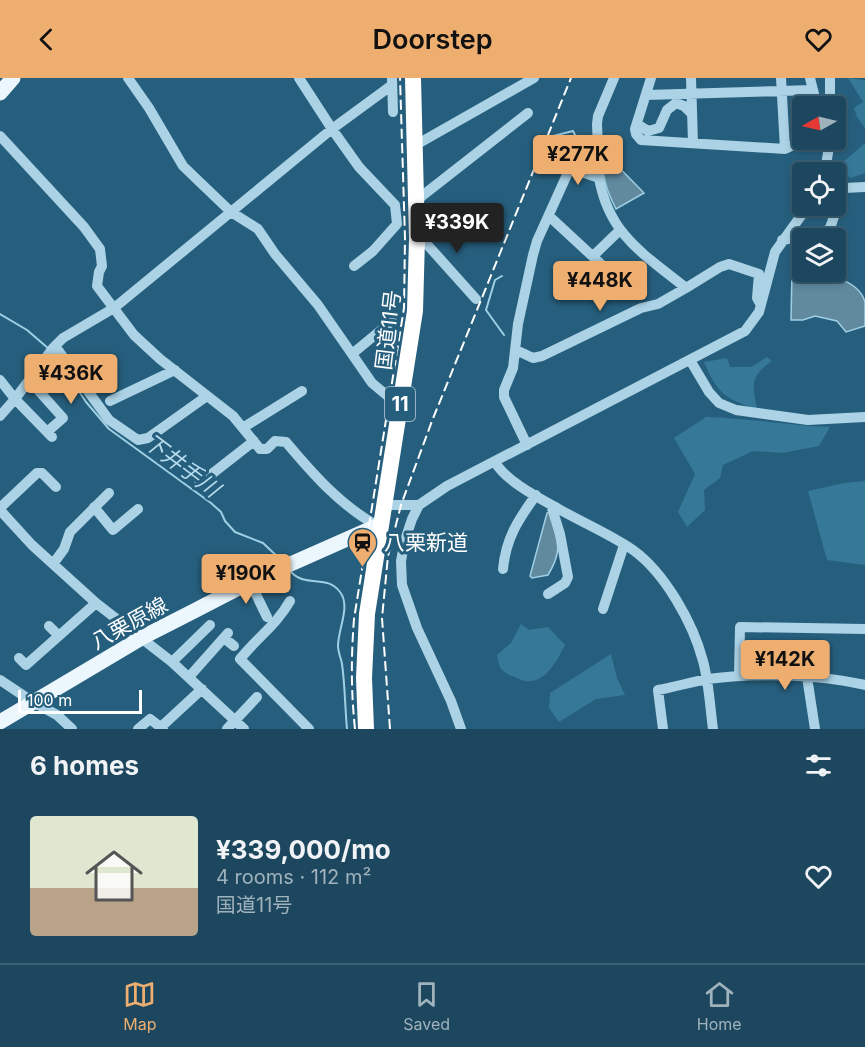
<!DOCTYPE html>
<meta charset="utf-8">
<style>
body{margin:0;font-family:Inter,"Noto Sans JP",sans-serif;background:#295167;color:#f1f3f6;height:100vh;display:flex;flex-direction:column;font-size:22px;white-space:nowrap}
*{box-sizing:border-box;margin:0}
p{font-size:20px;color:#a0b2bc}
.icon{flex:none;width:33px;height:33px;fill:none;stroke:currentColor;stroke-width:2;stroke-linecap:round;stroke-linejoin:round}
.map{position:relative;height:651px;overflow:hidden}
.details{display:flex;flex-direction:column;background:#1c475e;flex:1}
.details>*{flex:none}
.needle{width:39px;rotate:262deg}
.tools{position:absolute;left:792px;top:18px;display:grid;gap:12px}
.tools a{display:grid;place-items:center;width:54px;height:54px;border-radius:6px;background:#1c475e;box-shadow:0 3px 9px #0003,0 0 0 2px #3a5f73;font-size:30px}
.scale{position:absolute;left:18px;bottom:15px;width:124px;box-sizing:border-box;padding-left:6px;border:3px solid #fff;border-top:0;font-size:16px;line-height:21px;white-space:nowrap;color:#fff;-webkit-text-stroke:4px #265f7d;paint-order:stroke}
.price{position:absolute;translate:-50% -51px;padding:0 14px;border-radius:6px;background:#eeae70;color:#111;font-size:20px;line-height:39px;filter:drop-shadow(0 2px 3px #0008)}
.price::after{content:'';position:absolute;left:50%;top:36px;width:18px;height:14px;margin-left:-9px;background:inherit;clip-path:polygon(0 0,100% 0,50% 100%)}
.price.current{background:#222;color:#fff}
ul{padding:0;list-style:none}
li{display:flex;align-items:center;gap:18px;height:150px;padding:0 30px}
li+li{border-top:2px solid #3a5f73}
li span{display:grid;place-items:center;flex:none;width:168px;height:120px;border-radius:6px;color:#555}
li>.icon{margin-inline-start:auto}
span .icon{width:72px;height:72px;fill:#fffc;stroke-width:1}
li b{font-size:26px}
h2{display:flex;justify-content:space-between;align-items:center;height:72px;padding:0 30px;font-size:26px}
header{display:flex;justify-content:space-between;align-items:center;height:78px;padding:0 30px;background:#eeae70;color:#111;font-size:27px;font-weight:600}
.tabs{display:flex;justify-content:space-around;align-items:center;height:84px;border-top:2px solid #3a5f73;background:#1c475e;font-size:16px;color:#a0b2bc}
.tabs a{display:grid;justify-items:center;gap:3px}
.tabs .current{color:#eeae70}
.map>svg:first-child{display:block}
</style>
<header><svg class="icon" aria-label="back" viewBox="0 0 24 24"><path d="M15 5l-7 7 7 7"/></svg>Doorstep<svg class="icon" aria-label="heart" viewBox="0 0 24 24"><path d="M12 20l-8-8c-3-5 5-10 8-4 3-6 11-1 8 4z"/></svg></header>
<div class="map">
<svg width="865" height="651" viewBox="0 0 865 651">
<rect width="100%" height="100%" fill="#265f7d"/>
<path fill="#367898" d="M 848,0 L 865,2 L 865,50 L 857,39 L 854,30 L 863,24 Z
M 865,65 L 865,95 L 851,100 L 835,91 Z
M 767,279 L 772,283 C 750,298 752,307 757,331 C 725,321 717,315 704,284 L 727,280 L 730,289 L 751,289 Z
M 706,339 C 748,340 789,348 830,349 L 819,368 L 783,375 L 753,373 L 723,387 L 720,400 L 704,412 L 705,432 L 687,449 L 678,434 L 695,396 L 674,360 Z
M 865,403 L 865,487 L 827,482 L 808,413 L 844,405 Z
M 521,546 L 529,552 L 548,549 L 565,567 C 557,582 546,606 525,603 C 521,602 516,599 512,598 C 500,593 499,589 497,577 L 511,565 Z
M 611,576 L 617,600 L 625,617 L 596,621 L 559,644 L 549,630 L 550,615 Z"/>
<path fill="#618a9f" stroke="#9fcfe5" stroke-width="1.5" d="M 603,73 L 644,115 L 616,131 C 606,112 601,95 603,73 Z
M 796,188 L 802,190 L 802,194 C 822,194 859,201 865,224 C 865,231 865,241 865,248 L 846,254 L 837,243 L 815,238 L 803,242 L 791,242 L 792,193 Z
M 550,434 C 557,462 564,471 548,497 L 532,500 L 530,498 L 547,435 Z"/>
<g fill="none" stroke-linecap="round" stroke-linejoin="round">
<path stroke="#9fcfe5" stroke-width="2" d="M 553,58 L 573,53 L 590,87
M 502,198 L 495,202 L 486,232 L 504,257
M 0,236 L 27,252 L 49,271
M 55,277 L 86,324 L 109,351 L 211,425 L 221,434 L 225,443 L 235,454 L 263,465 L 282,483
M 291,494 C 306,510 327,496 340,514 C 351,528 338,551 338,568 C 338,574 341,580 342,586 C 345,607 345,630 347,651"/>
<path stroke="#abd2e5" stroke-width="10" d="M 128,0 L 149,30 L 183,88 L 231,134 L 258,151 L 275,176 L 318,227 L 372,305 L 390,320 L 401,324
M 299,0 L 332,51 L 359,89 L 395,127 L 397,146 L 373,173 L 354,188
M 651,0 L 635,51 L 636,56 L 641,62 L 785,71 L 804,62
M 691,0 L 693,65
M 781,0 L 785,71
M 810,0 L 817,28
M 830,0 L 830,28
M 392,1 L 393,34
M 646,17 L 813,12
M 637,46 L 648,53 L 659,50 L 667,32 L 676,25 L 684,28 L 692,36
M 0,58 L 84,149 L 100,171 L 102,188 L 99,194 L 97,208 L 134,257 L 160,281 L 233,338 L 260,371 L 267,371 L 275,363 L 286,364 C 312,395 340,427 376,447
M 414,68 L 534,0
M 825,94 L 830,62
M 599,100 L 597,46 L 598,38 L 614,0
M 416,125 L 422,118 L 528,35
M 549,138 L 603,188
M 417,161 L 424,163 L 476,221
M 782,162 L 822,156 L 830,150 L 844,110 L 865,109
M 593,178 L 620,152
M 55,268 L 109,342 L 138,362 L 148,360 L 207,318
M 516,272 L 533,280 L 542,278 L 641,230 L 658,226 L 686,210
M 352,276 L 392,243
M 690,282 L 709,314 L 719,325 L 736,332 L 808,342 L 865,339
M 0,302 L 15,321 L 52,359
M 29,302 L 63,340 L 47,354
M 110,323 L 175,292
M 0,338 L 15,321 L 53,270 L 63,260 L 114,230 L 332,51 L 392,7
M 244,349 L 302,313
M 527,367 L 504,319 L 504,312 L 513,290 L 518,246 L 533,177 L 537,163 L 570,90 L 599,100 C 609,157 644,176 686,210 L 720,189 L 729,186 L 759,196 L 757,220 L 761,227
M 495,384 C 506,403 537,419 557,430 C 581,444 610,456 633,472 C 665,495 693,545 703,583 C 709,605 710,629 713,651
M 199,406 L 254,363
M 385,427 L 419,427
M 94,429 L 113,452 L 138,431
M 0,430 L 37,395 L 42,395 L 56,409
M 0,432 L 32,467 L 96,525 L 172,584 L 244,651
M 53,486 L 64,471 L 70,454 L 109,415
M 503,491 C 506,460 518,442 536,417
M 250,504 L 267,539
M 548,516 L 565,505 L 568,499 L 560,456 L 551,427
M 290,523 C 277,546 257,560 240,581 L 309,651
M 603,531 L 624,467
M 49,548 L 59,558
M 224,560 L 234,568
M 19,580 L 26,587 L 96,525
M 172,584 L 210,547
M 739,598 L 740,549 L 865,551
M 189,599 L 228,555
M 807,599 L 815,651
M 0,602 L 33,624 L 57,637 L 72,651
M 161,649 L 202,611
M 138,651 L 150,641 L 163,651
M 227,651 L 257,619
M 461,651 L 451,623 L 417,550 L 402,507 L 401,483 L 405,462 L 412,441 L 419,427 L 447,408 L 745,253 L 759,234 L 775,174 L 808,128
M 663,651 L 658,612 C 675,609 691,604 708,601 C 756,595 818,596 865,607"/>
<path stroke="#ebf6fd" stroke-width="15" d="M 0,15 L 13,0
M 0,644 L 143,559 L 194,533 L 250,504 L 381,446"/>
<path stroke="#fff" stroke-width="16" d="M 366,651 L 364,600 L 367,536 L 415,233 L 417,161 L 413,0"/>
<path stroke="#fff" stroke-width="2" stroke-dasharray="10 4.5" stroke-linecap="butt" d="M 355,651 C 351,614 351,579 354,541 L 404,230 L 405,160 L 400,0
M 390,651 L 382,540 L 388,478 L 401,427 L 432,343 L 571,0"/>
</g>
<defs>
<symbol id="station-pin" viewBox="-11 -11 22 30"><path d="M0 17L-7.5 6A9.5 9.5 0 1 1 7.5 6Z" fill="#eeae70" stroke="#265f7d"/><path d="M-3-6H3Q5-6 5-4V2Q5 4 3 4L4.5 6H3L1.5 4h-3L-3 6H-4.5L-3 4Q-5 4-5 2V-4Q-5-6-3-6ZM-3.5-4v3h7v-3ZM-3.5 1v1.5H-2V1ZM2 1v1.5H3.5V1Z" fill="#111"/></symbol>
</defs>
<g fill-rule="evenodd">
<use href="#station-pin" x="346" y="448" width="33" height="45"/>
</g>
<g text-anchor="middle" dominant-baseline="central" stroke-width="6" stroke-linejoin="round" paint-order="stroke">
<rect fill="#265f7d" stroke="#becfd8" stroke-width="1.5" x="385" y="309" width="30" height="34" rx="4.5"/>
<g font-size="20" font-weight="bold" fill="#fff">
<text x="400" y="326">11</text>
</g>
<g font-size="21" fill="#fff" stroke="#265f7d">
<text transform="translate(388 252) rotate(-83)">国道11号</text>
<text transform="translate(129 545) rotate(-29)">八栗原線</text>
</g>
<g font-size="21" fill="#fff" stroke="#265f7d" text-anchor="start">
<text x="384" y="464">八栗新道</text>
</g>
<g font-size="22" font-style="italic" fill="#b6dbed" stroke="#265f7d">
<text transform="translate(182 387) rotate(37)">下井手川</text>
</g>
</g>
</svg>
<div class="tools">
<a><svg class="needle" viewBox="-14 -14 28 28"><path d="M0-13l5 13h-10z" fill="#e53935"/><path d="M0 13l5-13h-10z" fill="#a0b2bc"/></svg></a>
<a><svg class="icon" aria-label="locate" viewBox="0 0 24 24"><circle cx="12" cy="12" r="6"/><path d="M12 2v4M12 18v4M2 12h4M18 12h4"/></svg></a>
<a><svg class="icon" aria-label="layers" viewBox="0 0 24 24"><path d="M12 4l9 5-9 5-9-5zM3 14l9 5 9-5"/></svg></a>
</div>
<div class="scale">100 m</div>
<b class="price" style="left:578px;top:108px">¥277K</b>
<b class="price current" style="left:457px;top:176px">¥339K</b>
<b class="price" style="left:600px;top:234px">¥448K</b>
<b class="price" style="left:71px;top:327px">¥436K</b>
<b class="price" style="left:246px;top:527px">¥190K</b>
<b class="price" style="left:785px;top:613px">¥142K</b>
</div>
<section class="details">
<h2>6 homes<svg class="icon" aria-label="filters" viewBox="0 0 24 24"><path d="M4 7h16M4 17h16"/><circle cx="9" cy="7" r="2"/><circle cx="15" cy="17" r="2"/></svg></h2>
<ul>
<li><span style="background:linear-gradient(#dfe7d0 60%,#b9a48a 0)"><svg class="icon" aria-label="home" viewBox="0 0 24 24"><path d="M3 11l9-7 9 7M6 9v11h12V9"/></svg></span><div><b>¥339,000/mo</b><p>4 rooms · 112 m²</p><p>国道11号</p></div><svg class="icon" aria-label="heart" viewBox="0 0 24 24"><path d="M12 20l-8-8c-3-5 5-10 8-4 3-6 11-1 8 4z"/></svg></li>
</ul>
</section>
<nav class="tabs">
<a class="current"><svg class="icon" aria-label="map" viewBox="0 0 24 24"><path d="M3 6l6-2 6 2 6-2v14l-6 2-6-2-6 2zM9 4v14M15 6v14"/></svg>Map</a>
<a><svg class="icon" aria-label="saved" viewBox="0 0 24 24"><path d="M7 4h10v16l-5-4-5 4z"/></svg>Saved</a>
<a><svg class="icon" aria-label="home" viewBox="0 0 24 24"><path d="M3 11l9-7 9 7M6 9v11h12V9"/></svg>Home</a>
</nav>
